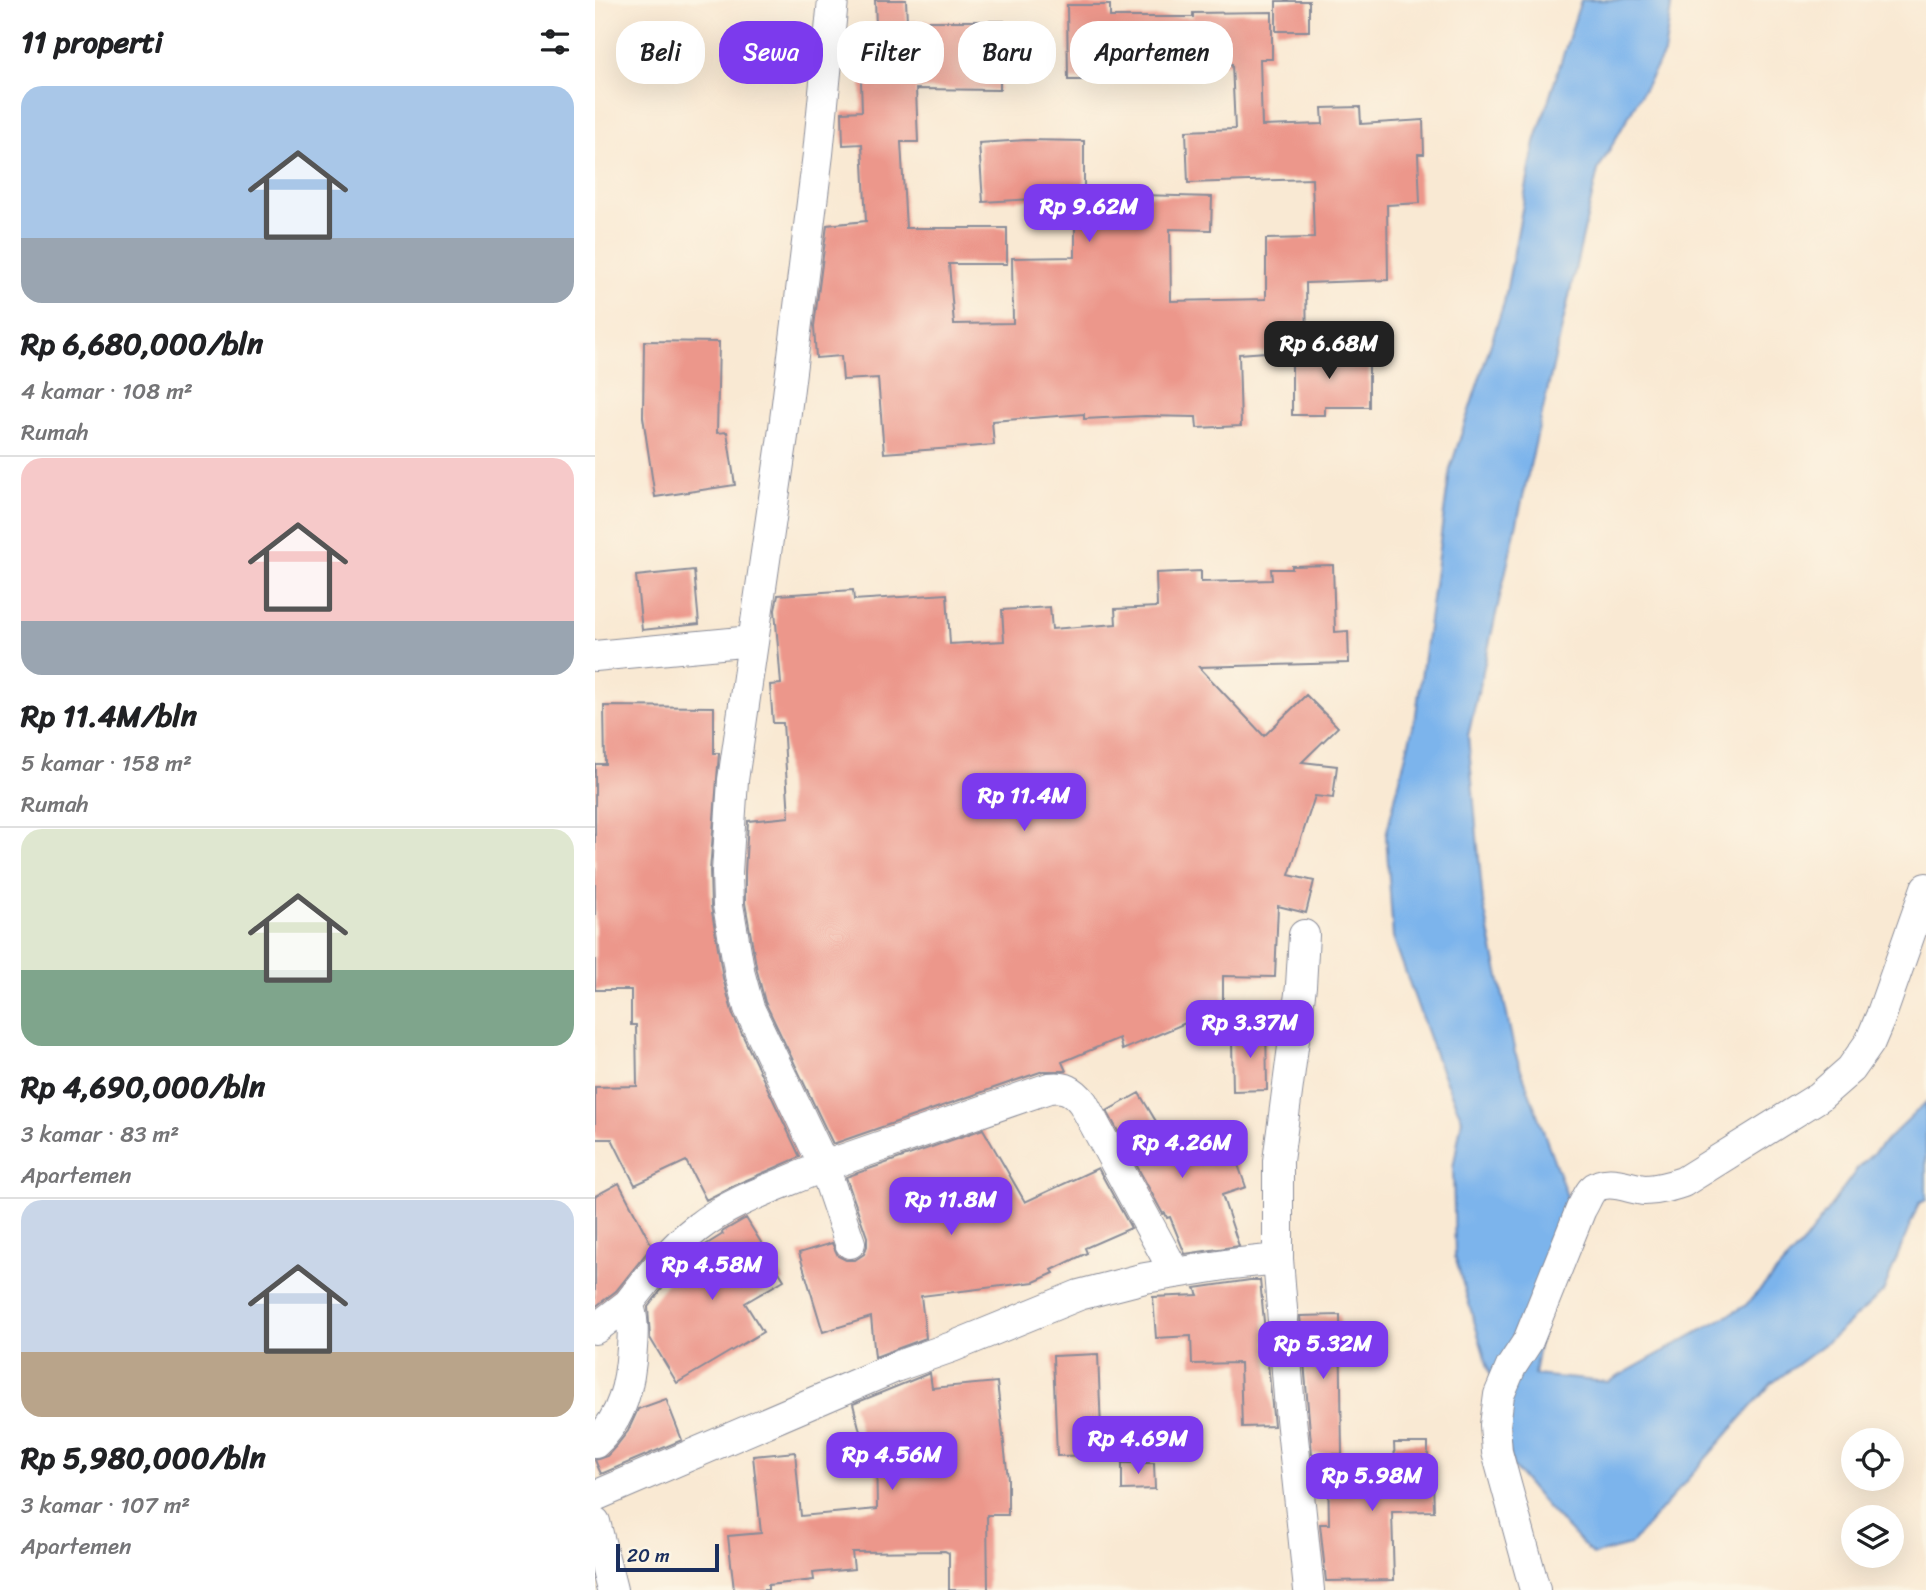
<!DOCTYPE html>
<html lang="id">
<meta charset="utf-8">
<style>
body{margin:0;font-family:Sriracha,sans-serif;background:#f6f6f6;color:#202124;height:100vh;display:flex;flex-direction:column;font-size:26px;white-space:nowrap}
*{box-sizing:border-box;margin:0}
p{font-size:23px;color:#757577}
.icon{flex:none;width:38px;height:38px;fill:none;stroke:currentColor;stroke-width:2;stroke-linecap:round;stroke-linejoin:round}
.map{position:relative;flex:1;overflow:hidden}
.drawer{display:flex;flex-direction:column;background:#fff;width:595px}
.drawer>*{flex:none}
.guide{position:absolute;left:21px;top:21px;width:665px;height:63px;display:flex;gap:14px}
.buttons{position:absolute;left:1246px;top:1428px;display:grid;gap:14px}
.buttons a{display:grid;place-items:center;width:63px;height:63px;border-radius:50%;background:#fff;box-shadow:0 7px 28px #0002;font-size:35px}
.scale{position:absolute;left:21px;bottom:18px;width:103px;box-sizing:border-box;padding-left:7px;border:4px solid #1b2f5e;border-top:0;font-size:19px;line-height:24px;white-space:nowrap;color:#1b2f5e;-webkit-text-stroke:5px #fcf5e5;paint-order:stroke}
.price{position:absolute;translate:-50% -60px;padding:0 16px;border-radius:14px;background:#7c3aed;color:#fff;font-size:23px;line-height:46px;filter:drop-shadow(0 2px 4px #0008)}
.price::after{content:'';position:absolute;left:50%;top:42px;width:21px;height:16px;margin-left:-10px;background:inherit;clip-path:polygon(0 0,100% 0,50% 100%)}
.price.active{background:#222;color:#fff}
ul{padding:0;list-style:none}
li{display:grid;align-content:center;gap:14px;height:371px;padding:0 21px}
li+li{border-top:2px solid #e0e0e0}
li span{display:grid;place-items:center;height:217px;border-radius:21px;color:#555}
li>.icon{margin-inline-start:auto}
span .icon{width:126px;height:126px;fill:#fffc;stroke-width:1}
li b{font-size:30px}
h2{display:flex;justify-content:space-between;align-items:center;height:84px;padding:0 21px;font-size:30px}
.chip{padding:0 24px;border-radius:28px;background:#fff;box-shadow:0 7px 28px #0002;font-size:24px;line-height:63px}
.chip.active{background:#7c3aed;color:#fff}
main{display:flex;flex:1;min-height:0}
.map>svg:first-child{display:block}
</style>
<main>
<section class="drawer">
<h2>11 properti<svg class="icon" aria-label="filters" viewBox="0 0 24 24"><path d="M4 7h16M4 17h16"/><circle cx="9" cy="7" r="2"/><circle cx="15" cy="17" r="2"/></svg></h2>
<ul>
<li><span style="background:linear-gradient(#a9c7e8 70%,#9aa5b1 0)"><svg class="icon" aria-label="home" viewBox="0 0 24 24"><path d="M3 11l9-7 9 7M6 9v11h12V9"/></svg></span><div><b>Rp 6,680,000/bln</b><p>4 kamar · 108 m²</p><p>Rumah</p></div></li>
<li><span style="background:linear-gradient(#f6c9c9 75%,#9aa5b1 0)"><svg class="icon" aria-label="home" viewBox="0 0 24 24"><path d="M3 11l9-7 9 7M6 9v11h12V9"/></svg></span><div><b>Rp 11.4M/bln</b><p>5 kamar · 158 m²</p><p>Rumah</p></div></li>
<li><span style="background:linear-gradient(#dfe7d0 65%,#7fa58c 0)"><svg class="icon" aria-label="home" viewBox="0 0 24 24"><path d="M3 11l9-7 9 7M6 9v11h12V9"/></svg></span><div><b>Rp 4,690,000/bln</b><p>3 kamar · 83 m²</p><p>Apartemen</p></div></li>
<li><span style="background:linear-gradient(#c9d6e8 70%,#b9a48a 0)"><svg class="icon" aria-label="home" viewBox="0 0 24 24"><path d="M3 11l9-7 9 7M6 9v11h12V9"/></svg></span><div><b>Rp 5,980,000/bln</b><p>3 kamar · 107 m²</p><p>Apartemen</p></div></li>
</ul>
</section>
<div class="map">
<svg width="1331" height="1590" viewBox="0 0 1331 1590">
<rect width="100%" height="100%" fill="#fcf5e5"/>
<filter id="ink" filterUnits="userSpaceOnUse"><feTurbulence type="fractalNoise" baseFrequency=".0143" numOctaves="2"/><feDisplacementMap in="SourceGraphic" scale="14" xChannelSelector="R" yChannelSelector="G"/><feConvolveMatrix kernelMatrix="1 2 1 2 8 2 1 2 1" color-interpolation-filters="sRGB"/></filter>
<filter id="wash" filterUnits="userSpaceOnUse"><feTurbulence type="fractalNoise" baseFrequency=".00686" numOctaves="4" result="noise"/><feDisplacementMap in="SourceGraphic" scale="28" xChannelSelector="R" yChannelSelector="G"/><feGaussianBlur stdDeviation="1.57" result="paint"/><feColorMatrix in="noise" values="0 0 0 0 0 0 0 0 0 0 0 0 0 0 0 0 0 1.4 0 .05"/><feComposite in="paint" operator="in"/></filter>
<g filter="url(#wash)">
<rect width="100%" height="100%" fill="#f9e9d3"/>
<path fill="#7cb4ec" stroke="#4c72a5" stroke-width="2" d="M 986,0 L 1077,0 L 1069,54 L 1003,170 L 873,736 L 888,902 L 920,1053 L 976,1207 L 956,1272 L 939,1375 L 1013,1382 L 1150,1306 L 1210,1241 L 1263,1168 L 1331,1102 L 1331,1200 L 1324,1203 L 1288,1292 L 1235,1340 L 1176,1384 L 1035,1545 L 998,1555 L 952,1507 L 918,1467 L 897,1381 L 860,1257 L 858,1168 L 867,1119 L 843,1063 L 798,937 L 791,835 L 821,714 L 855,469 L 909,303 L 940,142 Z"/>
<g id="blocks">
<path fill="#ec978b" d="M 280,0 L 311,0 L 312,21 L 409,21 L 409,48 L 405,48 L 405,90 L 321,89 L 323,142 L 306,142 L 311,228 L 412,228 L 412,264 L 354,264 L 359,324 L 418,323 L 417,258 L 480,257 L 480,208 L 546,208 L 546,195 L 617,197 L 616,230 L 575,229 L 576,301 L 671,299 L 671,239 L 719,238 L 717,179 L 593,183 L 591,131 L 640,129 L 637,64 L 557,65 L 557,72 L 515,73 L 515,80 L 473,80 L 472,5 L 515,5 L 515,17 L 598,17 L 598,13 L 677,12 L 677,59 L 665,59 L 667,126 L 728,124 L 727,108 L 765,107 L 766,124 L 828,120 L 829,154 L 823,154 L 825,203 L 792,205 L 793,280 L 711,283 L 712,349 L 644,354 L 646,426 L 602,428 L 601,417 L 550,416 L 489,419 L 489,414 L 397,421 L 399,445 L 289,453 L 283,378 L 248,380 L 246,356 L 221,358 L 219,326 L 232,225 L 271,221 L 267,144 L 248,145 L 247,112 L 267,111 L 265,52 L 282,52 Z
M 681,1 L 714,1 L 714,31 L 681,31 Z
M 431,140 L 489,141 L 489,196 L 388,202 L 384,143 Z
M 49,341 L 124,342 L 122,433 L 132,432 L 140,485 L 60,497 L 48,417 Z
M 774,350 L 774,407 L 730,407 L 730,415 L 697,415 L 697,352 Z
M 738,565 L 740,632 L 753,631 L 754,663 L 604,667 L 669,736 L 711,695 L 743,727 L 707,762 L 742,766 L 738,798 L 720,796 L 694,875 L 719,881 L 711,913 L 683,906 L 680,977 L 628,976 L 628,1007 L 527,1050 L 524,1038 L 467,1062 L 471,1071 L 448,1071 L 238,1144 L 170,1002 L 162,971 L 150,903 L 150,872 L 153,821 L 194,817 L 188,723 L 178,723 L 175,685 L 186,684 L 180,610 L 183,595 L 258,590 L 259,600 L 352,594 L 355,644 L 409,641 L 407,610 L 455,607 L 457,629 L 521,624 L 520,609 L 562,607 L 561,573 L 606,571 L 606,582 L 677,580 L 676,569 L 697,569 L 697,566 Z
M 99,570 L 104,624 L 47,630 L 41,576 Z
M 9,706 L 119,707 L 119,753 L 124,753 L 115,871 L 116,906 L 128,978 L 138,1015 L 205,1157 L 140,1185 L 111,1200 L 91,1161 L 40,1185 L 17,1139 L 0,1139 L 0,1087 L 42,1086 L 41,1025 L 36,1025 L 36,990 L 0,990 L 0,764 L 10,764 Z
M 671,1021 L 672,1090 L 638,1091 L 637,1040 Z
M 544,1093 L 586,1163 L 636,1145 L 651,1187 L 627,1195 L 644,1246 L 590,1254 L 575,1217 L 572,1218 L 570,1213 L 568,1214 L 512,1111 Z
M 388,1129 L 430,1202 L 503,1168 L 536,1228 L 490,1248 L 492,1253 L 457,1270 L 459,1273 L 439,1282 L 326,1296 L 331,1338 L 280,1357 L 276,1317 L 228,1332 L 204,1253 L 237,1243 L 243,1256 L 251,1260 L 260,1260 L 269,1254 L 272,1246 L 272,1237 L 251,1177 Z
M 24,1183 L 57,1246 L 21,1291 L 0,1307 L 0,1196 Z
M 151,1218 L 189,1280 L 150,1303 L 168,1332 L 82,1383 L 55,1338 L 53,1307 L 78,1275 L 104,1249 L 128,1234 L 127,1232 Z
M 655,1280 L 665,1280 L 679,1426 L 647,1427 L 645,1363 L 597,1364 L 596,1336 L 561,1338 L 558,1297 L 603,1295 L 600,1288 Z
M 745,1315 L 747,1454 L 717,1454 L 705,1316 Z
M 503,1354 L 507,1455 L 462,1456 L 458,1356 Z
M 335,1373 L 337,1388 L 402,1382 L 413,1479 L 413,1515 L 392,1515 L 393,1590 L 354,1590 L 354,1553 L 350,1551 L 257,1552 L 259,1569 L 218,1573 L 219,1580 L 173,1585 L 173,1590 L 139,1590 L 133,1536 L 166,1533 L 158,1456 L 200,1452 L 206,1516 L 282,1509 L 281,1444 L 269,1447 L 258,1404 Z
M 71,1399 L 87,1440 L 6,1474 L 0,1460 L 12,1456 L 22,1445 L 33,1431 L 43,1409 Z
M 799,1443 L 833,1443 L 833,1481 L 838,1481 L 839,1511 L 797,1512 L 799,1580 L 731,1581 L 725,1524 L 734,1524 L 733,1467 L 800,1464 Z
M 527,1463 L 559,1463 L 560,1489 L 527,1490 Z"/>
</g>
</g>
<g filter="url(#ink)">
<use href="#blocks" fill-opacity="0" stroke="#8a8c98" stroke-width="2"/>
<g fill="none" stroke-linecap="round" stroke-linejoin="round">
<defs>
<path id="minor" d="M 238,0 L 223,154 L 188,436 L 138,780 L 132,872 L 133,905 L 145,975 L 154,1008 L 229,1166 L 454,1088 C 470,1086 478,1090 488,1103 L 580,1273
M 0,656 L 157,641
M 709,935 L 706,986 L 683,1161 L 683,1259 L 695,1409 L 714,1590
M 0,1329 L 33,1304
M 0,1443 C 28,1418 35,1383 37,1348 C 38,1333 39,1318 33,1304 C 54,1277 75,1249 102,1228 C 138,1199 187,1185 229,1166 L 255,1243
M 0,1496 L 303,1366 L 357,1347 L 484,1295 L 550,1278 L 636,1264 L 683,1259
M 0,1522 L 17,1590
M 940,1590 L 902,1452 L 900,1425 L 904,1395 L 916,1367 L 933,1341 L 986,1209 C 990,1203 993,1194 997,1190 C 1011,1176 1035,1189 1050,1190 C 1064,1190 1076,1186 1088,1182 L 1224,1097 L 1256,1069 L 1275,1042 L 1286,1016 L 1331,888"/>
</defs>
<use href="#minor" stroke="#8a8c98" stroke-width="32"/>
<use href="#minor" stroke="#fff" stroke-width="30"/>
</g>
</g>
</svg>
<div class="buttons">
<a><svg class="icon" aria-label="locate" viewBox="0 0 24 24"><circle cx="12" cy="12" r="6"/><path d="M12 2v4M12 18v4M2 12h4M18 12h4"/></svg></a>
<a><svg class="icon" aria-label="layers" viewBox="0 0 24 24"><path d="M12 4l9 5-9 5-9-5zM3 14l9 5 9-5"/></svg></a>
</div>
<div class="scale">20 m</div>
<b class="price" style="left:494px;top:244px">Rp 9.62M</b>
<b class="price active" style="left:734px;top:381px">Rp 6.68M</b>
<b class="price" style="left:429px;top:833px">Rp 11.4M</b>
<b class="price" style="left:655px;top:1060px">Rp 3.37M</b>
<b class="price" style="left:587px;top:1180px">Rp 4.26M</b>
<b class="price" style="left:356px;top:1237px">Rp 11.8M</b>
<b class="price" style="left:117px;top:1302px">Rp 4.58M</b>
<b class="price" style="left:728px;top:1381px">Rp 5.32M</b>
<b class="price" style="left:543px;top:1476px">Rp 4.69M</b>
<b class="price" style="left:297px;top:1492px">Rp 4.56M</b>
<b class="price" style="left:777px;top:1513px">Rp 5.98M</b>
<div class="guide">
<a class="chip">Beli</a>
<a class="chip active">Sewa</a>
<a class="chip">Filter</a>
<a class="chip">Baru</a>
<a class="chip">Apartemen</a>
</div>
</div>
</main>
